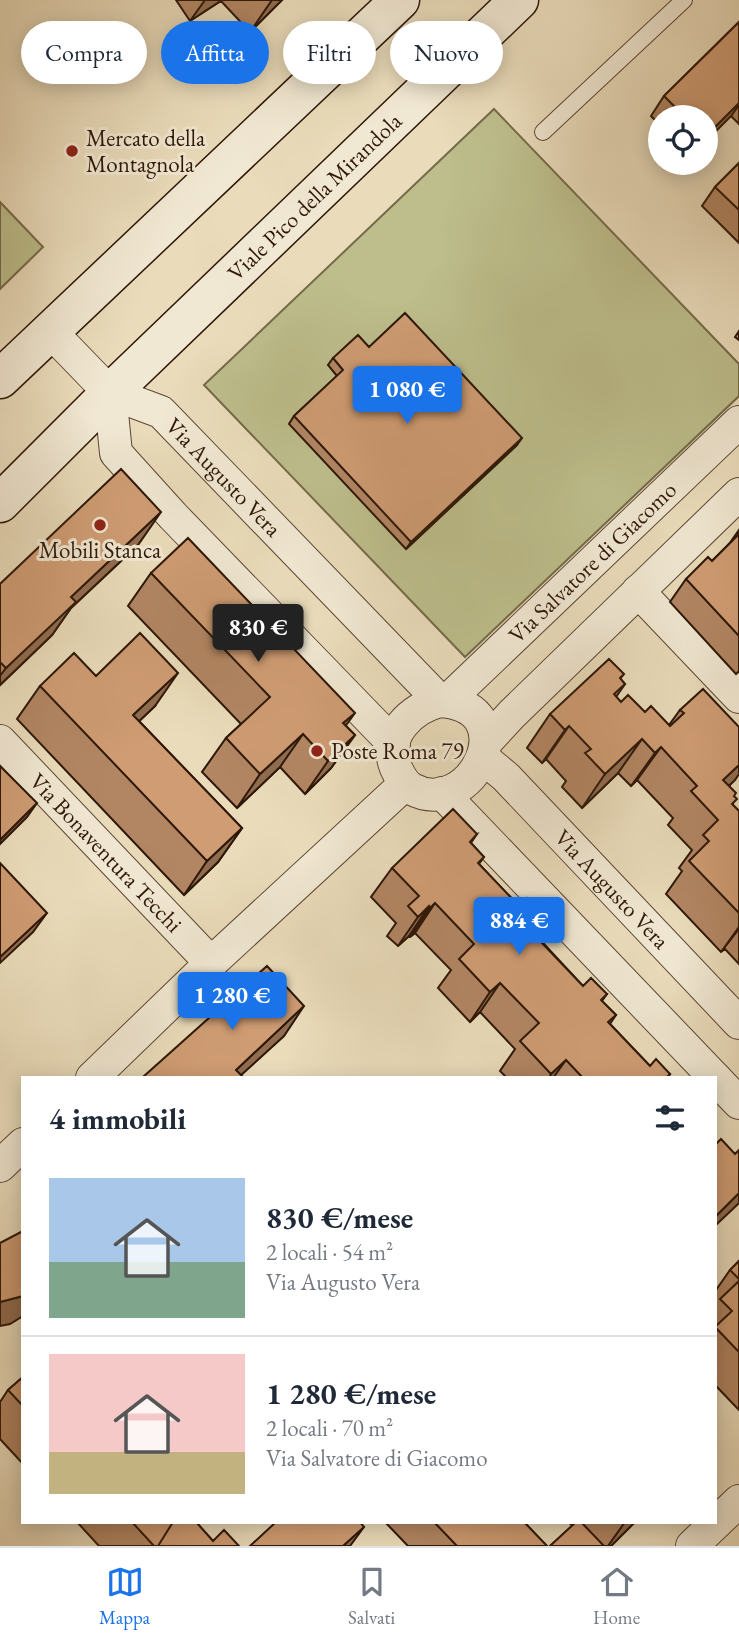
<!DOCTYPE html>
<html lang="it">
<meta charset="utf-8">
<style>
body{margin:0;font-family:"EB Garamond",serif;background:#f6f6f7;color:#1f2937;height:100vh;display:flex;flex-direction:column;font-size:26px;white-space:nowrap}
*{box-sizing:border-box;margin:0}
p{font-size:23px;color:#747a83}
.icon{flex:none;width:38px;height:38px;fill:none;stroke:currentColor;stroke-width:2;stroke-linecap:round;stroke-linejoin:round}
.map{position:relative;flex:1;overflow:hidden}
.sheet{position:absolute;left:21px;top:1076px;width:696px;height:448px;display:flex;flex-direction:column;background:#fff;border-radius:0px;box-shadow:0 4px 18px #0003}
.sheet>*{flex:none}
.banner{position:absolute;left:21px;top:21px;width:698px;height:63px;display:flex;gap:14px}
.controls{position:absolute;left:648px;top:105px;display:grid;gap:14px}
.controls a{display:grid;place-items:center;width:70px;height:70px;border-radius:50%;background:#fff;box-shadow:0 4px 18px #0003;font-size:35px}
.price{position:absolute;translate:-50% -60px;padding:0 16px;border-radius:7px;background:#1a73e8;color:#fff;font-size:23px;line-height:46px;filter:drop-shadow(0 2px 4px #0008)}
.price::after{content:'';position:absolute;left:50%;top:42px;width:21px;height:16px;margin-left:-10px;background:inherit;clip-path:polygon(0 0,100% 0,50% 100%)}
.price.selected{background:#222;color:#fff}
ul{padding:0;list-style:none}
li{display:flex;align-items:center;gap:21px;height:175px;padding:0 28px}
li+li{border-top:2px solid #e0e1e3}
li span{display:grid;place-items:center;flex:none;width:196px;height:140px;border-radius:0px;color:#555}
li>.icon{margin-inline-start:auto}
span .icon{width:84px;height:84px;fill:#fffc;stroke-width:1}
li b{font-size:30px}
h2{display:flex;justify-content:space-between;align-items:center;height:84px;padding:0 28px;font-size:30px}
.pill{padding:0 24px;border-radius:32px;background:#fff;box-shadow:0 4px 18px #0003;font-size:24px;line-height:63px}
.pill.selected{background:#1a73e8;color:#fff}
.tab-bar{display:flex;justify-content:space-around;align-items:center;height:98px;border-top:2px solid #e0e1e3;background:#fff;font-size:19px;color:#747a83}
.tab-bar a{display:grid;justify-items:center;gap:4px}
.tab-bar .selected{color:#1a73e8}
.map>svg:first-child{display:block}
</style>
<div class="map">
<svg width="739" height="1546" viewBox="0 0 739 1546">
<rect width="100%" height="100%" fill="#eadcbb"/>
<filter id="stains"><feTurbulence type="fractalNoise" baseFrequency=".00286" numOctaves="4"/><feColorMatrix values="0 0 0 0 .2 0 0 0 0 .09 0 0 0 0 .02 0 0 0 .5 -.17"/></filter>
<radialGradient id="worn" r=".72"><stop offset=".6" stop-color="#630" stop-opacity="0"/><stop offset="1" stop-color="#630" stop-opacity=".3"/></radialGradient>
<path fill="#bdbe8c" stroke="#756a4a" stroke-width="2" d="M 494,109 L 739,364 L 739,396 L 465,657 L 204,385 Z
M 0,202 L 43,247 L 0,289 Z"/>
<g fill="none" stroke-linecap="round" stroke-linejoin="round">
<defs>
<path id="lane" d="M 543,132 L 684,0"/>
<g id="street">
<path id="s1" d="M 50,331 L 110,393 L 161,412 L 440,701"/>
<path d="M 110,393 L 116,453 L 173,516 L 394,744"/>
<path d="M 638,591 L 739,697"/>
<path d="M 440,701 C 528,707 471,821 412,789 C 403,784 400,776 396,768 C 382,735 412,708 440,701 Z"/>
<path id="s2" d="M 447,701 L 739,422"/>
<path id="s3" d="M 0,741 L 211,963"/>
<path d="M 487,741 L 512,714 L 739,494"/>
<path id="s4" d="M 483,758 L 506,777 L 739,1023"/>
<path d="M 442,793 L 715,1078"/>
<path d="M 92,1078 L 211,963 L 405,784"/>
<path d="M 716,1079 L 739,1103"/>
<path d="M 0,1166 L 23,1144"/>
<path d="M 692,1546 L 739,1501"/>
</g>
<g id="secondary">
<path d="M 0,379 L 400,0"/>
<path id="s5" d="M 0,503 L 110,393 L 519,0"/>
</g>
</defs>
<use href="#lane" stroke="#5c4835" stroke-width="18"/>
<use href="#street" stroke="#5c4835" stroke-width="34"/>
<use href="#secondary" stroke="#2d1708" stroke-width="41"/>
<use href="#lane" stroke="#f1e8d3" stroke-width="16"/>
<use href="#street" stroke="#f1e8d3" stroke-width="32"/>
<use href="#secondary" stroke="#f1e8d3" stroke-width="38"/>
</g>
<path fill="#b28663" stroke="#2d1708" stroke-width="2" d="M 176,0 L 282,0 L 250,32 L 221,1 L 190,21 Z
M 739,22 L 739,124 L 731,116 L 660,117 L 660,125 L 651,116 L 664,96 Z
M 739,163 L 739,243 L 702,206 L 715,187 Z
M 739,331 L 739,340 L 735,337 Z
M 369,347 L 517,445 L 406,549 L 289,424 L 294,416 L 337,376 L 328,365 L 333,358 Z
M 739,530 L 739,671 L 736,674 L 670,602 L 686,579 L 712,561 L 729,544 Z
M 138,545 L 71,608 L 52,635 L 0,685 L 0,584 Z
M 151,573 L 346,726 L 355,735 L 331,768 L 305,794 L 280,767 L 237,808 L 202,772 L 226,738 L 241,724 L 128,606 Z
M 624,674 L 620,679 L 625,684 L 616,697 L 621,702 L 645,712 L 669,725 L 680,710 L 739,727 L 739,774 L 729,786 L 734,796 L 733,805 L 739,811 L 739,964 L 725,949 L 721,952 L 666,894 L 682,871 L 679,868 L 692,850 L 668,825 L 673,818 L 637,780 L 631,786 L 618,773 L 582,808 L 562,787 L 566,781 L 546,759 L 542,763 L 527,748 L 550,714 Z
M 96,676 L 155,706 L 139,721 L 242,828 L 218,862 L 184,895 L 17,719 L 40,686 Z
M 477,834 L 471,843 L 484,857 L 479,864 L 517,904 L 543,916 L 538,923 L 544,944 L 583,986 L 607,994 L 602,1001 L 616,1015 L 610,1024 L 650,1066 L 670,1074 L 668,1078 L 507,1078 L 500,1071 L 515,1049 L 480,1012 L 470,1022 L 438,988 L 451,970 L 415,933 L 410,937 L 409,936 L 398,946 L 387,936 L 396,923 L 371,897 L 392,868 Z
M 739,1261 L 739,1410 L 716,1386 L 716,1290 L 730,1270 Z
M 23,1377 L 23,1464 L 0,1439 L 0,1402 L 8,1390 Z
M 77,1522 L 196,1522 L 213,1541 L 239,1546 L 99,1546 Z
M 385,1522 L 524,1522 L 547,1546 L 408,1546 Z
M 569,1522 L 635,1522 L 611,1546 L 550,1546 L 572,1526 Z"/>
<path fill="#916d50" stroke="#2d1708" stroke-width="2" d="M 205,0 L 222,0 L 190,21 Z
M 272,0 L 282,0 L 250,32 Z
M 739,103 L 739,105 L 731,116 L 705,142 L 705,137 Z
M 522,438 L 517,445 L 406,549 L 411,542 Z
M 161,512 L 138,545 L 71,608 L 52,635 L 0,685 L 0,676 L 6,668 L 71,597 Z
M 178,673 L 155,706 L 110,749 L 133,715 Z
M 355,713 L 331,746 L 343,723 Z
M 569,726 L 546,759 L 542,763 L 565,730 Z
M 303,734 L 280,767 L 237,808 L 260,774 Z
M 355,735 L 331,768 L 305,794 L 328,761 Z
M 642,739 L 618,773 L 582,808 L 605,774 Z
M 661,747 L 637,780 L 631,786 L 655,753 Z
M 739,765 L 739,774 L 735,780 L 706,807 L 723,780 Z
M 37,803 L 27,817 L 0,844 L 0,840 Z
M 242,828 L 218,862 L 184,895 L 207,861 Z
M 435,903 L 415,933 L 410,937 L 430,908 Z
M 429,906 L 409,936 L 398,946 L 418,917 Z
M 47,913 L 33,932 L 0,963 L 0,957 Z
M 739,927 L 739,929 L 721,952 Z
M 500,983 L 480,1012 L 470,1022 L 490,992 Z
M 304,1006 L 284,1036 L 238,1078 L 236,1070 Z
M 566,1060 L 553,1078 L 549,1078 L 551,1074 Z
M 739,1193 L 739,1203 L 716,1225 L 716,1216 Z
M 23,1296 L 23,1316 L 10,1324 L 0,1326 L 0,1302 Z
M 625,1522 L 635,1522 L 611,1546 L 608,1546 Z
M 364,1527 L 350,1546 L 343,1546 Z"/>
<path fill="#cf9c73" stroke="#2d1708" stroke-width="2" d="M 739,22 L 739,103 L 705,137 L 705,117 L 685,117 L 664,96 Z
M 739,163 L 739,210 L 715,187 Z
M 405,313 L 522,438 L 411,542 L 294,416 L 343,370 L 333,358 L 358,335 L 369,347 Z
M 121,469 L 161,512 L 71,597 L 76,602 L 6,668 L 0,662 L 0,584 Z
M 739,534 L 739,636 L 686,579 L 708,557 L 712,561 Z
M 188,538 L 355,713 L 343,723 L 355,735 L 328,761 L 303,734 L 260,774 L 226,738 L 270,697 L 151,573 Z
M 140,633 L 178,673 L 133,715 L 242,828 L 207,861 L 40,686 L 74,653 L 96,676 Z
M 609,659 L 624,674 L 620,678 L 625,684 L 614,694 L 621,702 L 628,695 L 645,712 L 651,706 L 670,726 L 684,713 L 680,710 L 703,689 L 739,727 L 739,765 L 723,780 L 736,793 L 734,796 L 737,799 L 732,804 L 739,811 L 739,913 L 689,861 L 709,841 L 703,835 L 718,820 L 691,791 L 697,786 L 661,747 L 655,753 L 642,739 L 605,774 L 585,753 L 591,749 L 569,726 L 565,730 L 550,714 Z
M 0,766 L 37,803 L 0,840 Z
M 453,809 L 477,834 L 470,842 L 484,857 L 478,863 L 517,904 L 520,905 L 527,898 L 543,916 L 537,921 L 550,935 L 542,943 L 583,986 L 591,978 L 607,994 L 601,1000 L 616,1015 L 608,1022 L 650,1066 L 656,1059 L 670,1074 L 666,1078 L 583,1078 L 566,1060 L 551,1074 L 520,1041 L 539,1023 L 500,983 L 490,992 L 459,959 L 474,944 L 435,903 L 430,908 L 429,906 L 418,917 L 408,906 L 419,896 L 392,868 Z
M 0,863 L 47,913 L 0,957 Z
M 267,966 L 304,1006 L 236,1070 L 244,1078 L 143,1078 L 143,1077 Z
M 721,1139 L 735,1154 L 739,1150 L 739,1193 L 716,1216 L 716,1144 Z
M 23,1231 L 23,1296 L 0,1302 L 0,1243 Z
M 739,1261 L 739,1279 L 730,1270 Z
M 739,1281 L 739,1352 L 716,1328 L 716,1326 L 732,1311 L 720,1299 Z
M 23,1377 L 23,1406 L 8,1390 Z
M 132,1522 L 173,1522 L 158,1546 L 154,1546 Z
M 173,1522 L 196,1522 L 213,1541 L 224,1530 L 239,1546 L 158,1546 Z
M 276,1522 L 360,1522 L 364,1527 L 343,1546 L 250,1546 Z
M 434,1522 L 524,1522 L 547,1546 L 457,1546 Z
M 576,1522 L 581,1522 L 604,1546 L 550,1546 Z"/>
<g fill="#8f2418" stroke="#f1e8d3" stroke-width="2.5">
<circle cx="72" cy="151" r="7"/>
<circle cx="100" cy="525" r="7"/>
<circle cx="317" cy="751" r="7"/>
</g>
<g text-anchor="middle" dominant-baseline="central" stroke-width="6" stroke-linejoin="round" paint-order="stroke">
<g font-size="23" fill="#2d1708" stroke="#f1e8d3" text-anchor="start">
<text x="86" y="138">Mercato della<tspan x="86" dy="26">Montagnola</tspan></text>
<text x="100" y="550" text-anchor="middle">Mobili Stanca</text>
<text x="331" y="751">Poste Roma 79</text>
</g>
<g font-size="23" fill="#2d1708" stroke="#f1e8d3">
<text stroke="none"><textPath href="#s5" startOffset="439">Viale Pico della Mirandola</textPath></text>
<text stroke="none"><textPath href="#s1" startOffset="231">Via Augusto Vera</textPath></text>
<text stroke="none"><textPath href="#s2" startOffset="201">Via Salvatore di Giacomo</textPath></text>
<text stroke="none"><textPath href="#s3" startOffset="154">Via Bonaventura Tecchi</textPath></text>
<text stroke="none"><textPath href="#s4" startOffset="184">Via Augusto Vera</textPath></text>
</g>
</g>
<rect width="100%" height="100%" filter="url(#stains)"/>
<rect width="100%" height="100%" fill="url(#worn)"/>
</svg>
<div class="controls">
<a><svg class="icon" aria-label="locate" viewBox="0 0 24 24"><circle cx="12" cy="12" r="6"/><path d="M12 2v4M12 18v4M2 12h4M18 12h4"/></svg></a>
</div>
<b class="price" style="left:407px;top:426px">1 080 €</b>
<b class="price selected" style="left:258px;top:664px">830 €</b>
<b class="price" style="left:519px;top:957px">884 €</b>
<b class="price" style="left:232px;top:1032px">1 280 €</b>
<div class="banner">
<a class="pill">Compra</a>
<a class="pill selected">Affitta</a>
<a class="pill">Filtri</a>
<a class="pill">Nuovo</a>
</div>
<section class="sheet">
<h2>4 immobili<svg class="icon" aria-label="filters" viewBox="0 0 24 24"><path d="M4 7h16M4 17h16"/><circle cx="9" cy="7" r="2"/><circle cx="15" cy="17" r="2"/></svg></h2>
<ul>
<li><span style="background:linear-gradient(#a9c7e8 60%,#7fa58c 0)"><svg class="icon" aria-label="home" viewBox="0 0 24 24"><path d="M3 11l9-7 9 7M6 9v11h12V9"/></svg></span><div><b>830 €/mese</b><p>2 locali · 54 m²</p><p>Via Augusto Vera</p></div></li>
<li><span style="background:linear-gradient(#f6c9c9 70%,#c2b280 0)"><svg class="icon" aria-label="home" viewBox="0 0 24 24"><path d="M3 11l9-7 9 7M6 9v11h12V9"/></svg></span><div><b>1 280 €/mese</b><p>2 locali · 70 m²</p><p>Via Salvatore di Giacomo</p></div></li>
</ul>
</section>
</div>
<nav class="tab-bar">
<a class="selected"><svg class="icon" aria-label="map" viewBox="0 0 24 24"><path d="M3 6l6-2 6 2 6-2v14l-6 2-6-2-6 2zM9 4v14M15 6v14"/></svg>Mappa</a>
<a><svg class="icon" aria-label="saved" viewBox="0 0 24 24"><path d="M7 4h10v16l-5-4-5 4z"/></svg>Salvati</a>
<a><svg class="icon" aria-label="home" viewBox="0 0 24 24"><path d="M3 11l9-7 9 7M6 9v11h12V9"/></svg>Home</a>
</nav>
